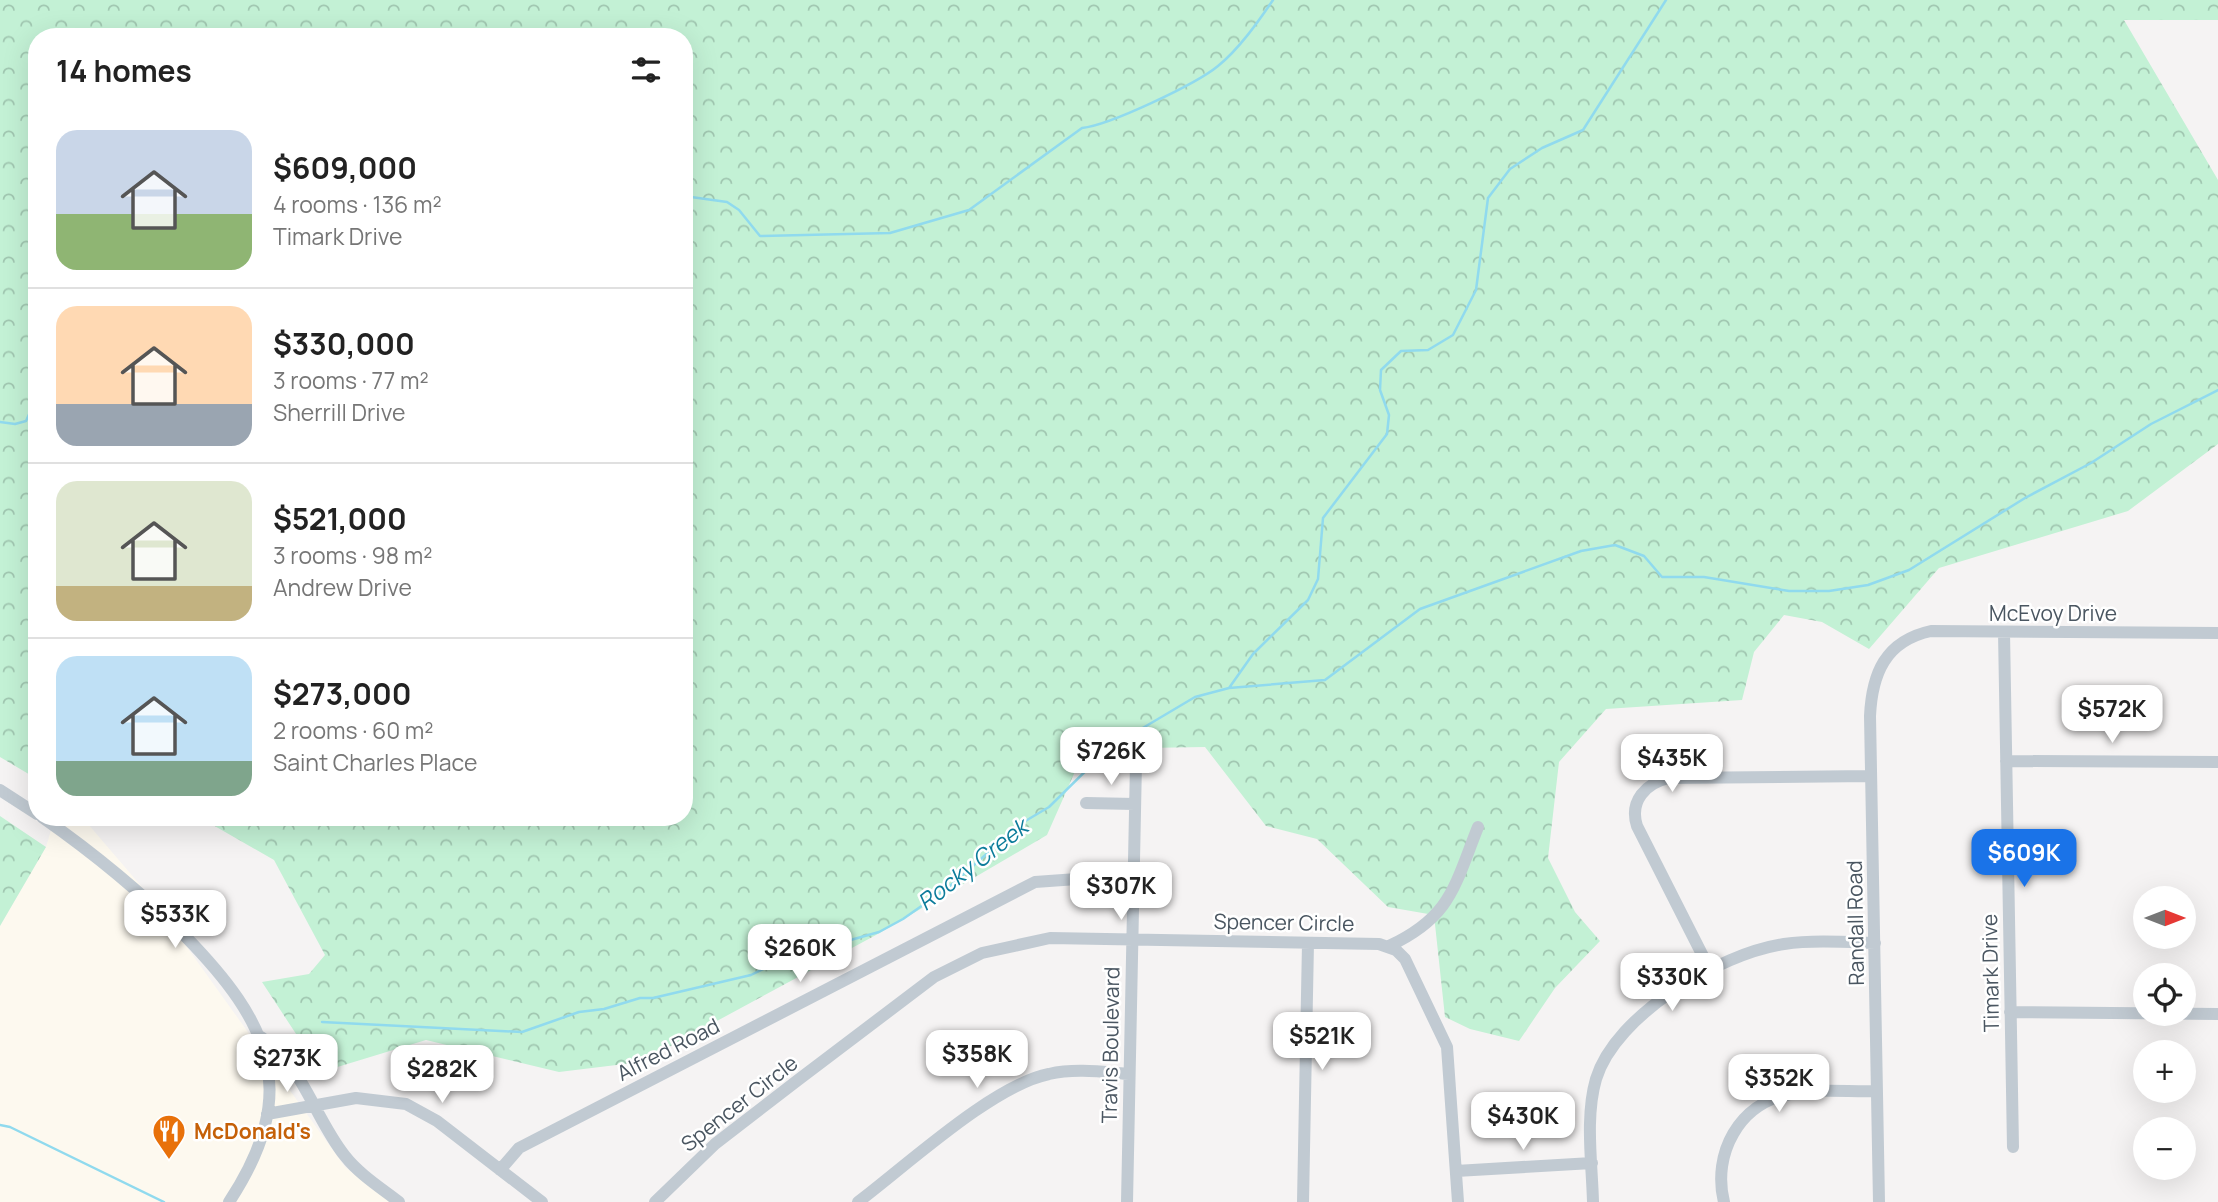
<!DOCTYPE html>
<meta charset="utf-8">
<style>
body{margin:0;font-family:Manrope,sans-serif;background:#f6f6f6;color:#222;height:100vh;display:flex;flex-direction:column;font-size:26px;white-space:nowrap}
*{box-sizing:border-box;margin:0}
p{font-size:23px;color:#767676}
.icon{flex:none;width:38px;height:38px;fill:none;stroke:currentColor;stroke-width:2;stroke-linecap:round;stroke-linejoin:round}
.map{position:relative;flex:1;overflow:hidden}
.details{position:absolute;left:28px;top:28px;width:665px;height:798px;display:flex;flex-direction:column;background:#fff;border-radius:28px;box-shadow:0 7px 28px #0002}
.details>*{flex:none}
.needle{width:46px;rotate:90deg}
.controls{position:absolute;left:2133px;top:886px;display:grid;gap:14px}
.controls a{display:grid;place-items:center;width:63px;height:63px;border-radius:50%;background:#fff;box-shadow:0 7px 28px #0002;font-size:35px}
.price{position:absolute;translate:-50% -60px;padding:0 16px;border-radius:14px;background:#fff;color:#222;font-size:23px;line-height:46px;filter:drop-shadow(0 2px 4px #0008)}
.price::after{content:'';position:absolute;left:50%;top:42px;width:21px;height:16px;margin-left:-10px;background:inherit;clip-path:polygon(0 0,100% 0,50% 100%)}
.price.active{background:#1a73e8;color:#fff}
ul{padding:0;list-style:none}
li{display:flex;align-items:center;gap:21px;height:175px;padding:0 28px}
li+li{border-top:2px solid #e0e0e0}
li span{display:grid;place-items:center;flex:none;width:196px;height:140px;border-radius:21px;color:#555}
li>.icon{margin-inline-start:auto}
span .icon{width:84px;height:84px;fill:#fffc;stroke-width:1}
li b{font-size:30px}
h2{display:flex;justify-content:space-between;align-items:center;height:84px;padding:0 28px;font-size:30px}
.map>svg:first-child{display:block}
</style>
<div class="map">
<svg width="2218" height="1202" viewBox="0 0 2218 1202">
<defs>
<pattern id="forest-crowns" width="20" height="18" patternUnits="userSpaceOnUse" patternTransform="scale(1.75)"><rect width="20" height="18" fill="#c3f1d5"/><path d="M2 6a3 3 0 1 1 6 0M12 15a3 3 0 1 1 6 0" fill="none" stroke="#a0c6b0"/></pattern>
</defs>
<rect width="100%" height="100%" fill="#f5f3f3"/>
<path fill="#fdf9ef" d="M 55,817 L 82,817 L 153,900 L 345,1167 L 391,1202 L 0,1202 L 0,926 L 46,847 Z"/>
<path fill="url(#forest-crowns)" d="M 0,0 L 2218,0 L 2218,20 L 2124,20 L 2218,180 L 2218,444 L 2128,511 L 1939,568 L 1869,649 L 1822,622 L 1784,615 L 1754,652 L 1742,700 L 1606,709 L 1559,762 L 1548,858 L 1575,912 L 1600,941 L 1555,988 L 1519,1041 L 1470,1029 L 1445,1017 L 1434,915 L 1388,907 L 1317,839 L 1266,826 L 1205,747 L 1085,749 L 1047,835 L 876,935 L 641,1062 L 559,1072 L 426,1040 L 321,1072 L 262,982 L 309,974 L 325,955 L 274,860 L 199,817 L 684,817 L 684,37 L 37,37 L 37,779 L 0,757 Z
M 0,816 L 46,847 L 0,926 Z"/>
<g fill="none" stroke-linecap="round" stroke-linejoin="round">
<path stroke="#90daee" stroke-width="2.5" d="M 684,196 L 727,202 L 739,210 L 760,236 L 890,233 L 969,210 L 1082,128 C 1110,125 1196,84 1218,66 C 1239,49 1258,22 1273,0
M 37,375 L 37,383
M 0,422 L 15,424 L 26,421 L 35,401 L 37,390
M 1229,688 L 1253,654 L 1308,600 L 1318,579 L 1323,518 L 1387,434 L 1389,415 L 1380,390 L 1381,370 L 1401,351 L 1428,350 L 1453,335 L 1476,290 L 1488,198 L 1510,169 L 1542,148 L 1583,130 L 1666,0
M 322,1022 L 522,1032 L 579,1012 L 604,1009 L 640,998 L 653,998 L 751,975 L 783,959 L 879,932 L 903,919 L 950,886 L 1022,823 L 1049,807 L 1109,748 L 1195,697 L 1229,688 L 1325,680 L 1420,609 L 1581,551 L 1615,545 L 1644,556 L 1662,577 L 1704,577 L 1789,591 L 1829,591 L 1868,585 L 1909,570 L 2025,498 L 2091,463 L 2151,424 L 2218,390
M 0,1125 L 10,1127 L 164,1202"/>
<path stroke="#c1cad2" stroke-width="12" d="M 2004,632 L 2013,1147
M 2006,761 L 2218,762
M 0,790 L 37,814
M 1086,803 L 1135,804
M 42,817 C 92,852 141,892 185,936 C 270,1023 302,1091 229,1202
M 1389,946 C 1451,917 1454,887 1478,827
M 1710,970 L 1637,826 C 1629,801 1646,783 1669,778 L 1871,776
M 2010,1012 L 2218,1014
M 261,1037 C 302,1063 315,1119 345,1156 C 359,1174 381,1188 399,1202
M 267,1114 L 356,1098 L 406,1104 L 437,1121 L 542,1202
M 500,1170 L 519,1148 L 1035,882 L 1133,875
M 1456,1171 L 1592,1163
M 655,1202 L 715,1144 L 798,1080 L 934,977 L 982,953 L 1050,938 L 1379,944 L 1396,950 L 1405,959 L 1447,1047 L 1458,1202
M 858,1202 C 906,1166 993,1085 1049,1074 C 1075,1068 1103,1072 1129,1074
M 1127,1202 L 1136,763
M 1303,1202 L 1308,943
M 1593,1202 C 1592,1163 1585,1117 1596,1079 C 1616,1014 1719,954 1784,944 C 1813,940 1845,942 1875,943
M 1724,1202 C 1712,1154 1739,1103 1790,1094 C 1818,1088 1849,1092 1877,1091
M 1879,1202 L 1870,716 C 1872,674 1885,641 1931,631 L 2218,633"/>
</g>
<defs>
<symbol id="restaurant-pin" viewBox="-11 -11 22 30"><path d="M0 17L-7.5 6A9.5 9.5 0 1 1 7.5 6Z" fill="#e8710a" stroke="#fff"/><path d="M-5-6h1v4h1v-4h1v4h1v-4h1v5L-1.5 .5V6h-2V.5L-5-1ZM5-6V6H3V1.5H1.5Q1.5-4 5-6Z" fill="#fff"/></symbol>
</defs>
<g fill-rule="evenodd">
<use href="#restaurant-pin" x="150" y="1112" width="38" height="52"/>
</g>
<g text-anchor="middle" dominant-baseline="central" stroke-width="5" stroke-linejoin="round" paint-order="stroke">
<g font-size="21" fill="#4a5661" stroke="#fff">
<text x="2053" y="613">McEvoy Drive</text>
<text transform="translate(1284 922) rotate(1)">Spencer Circle</text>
<text transform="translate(1855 923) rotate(-91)">Randall Road</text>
<text transform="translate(1990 973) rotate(-91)">Timark Drive</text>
<text transform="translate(1110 1045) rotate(-89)">Travis Boulevard</text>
<text transform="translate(668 1049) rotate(-27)">Alfred Road</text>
<text transform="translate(739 1103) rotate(-38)">Spencer Circle</text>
</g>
<g font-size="21" font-weight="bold" fill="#c56008" stroke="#fff" text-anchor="start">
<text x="194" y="1131">McDonald's</text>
</g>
<g font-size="23" font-style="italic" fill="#0c7c9b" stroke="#fff">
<text transform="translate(972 864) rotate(-38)">Rocky Creek</text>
</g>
</g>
</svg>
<div class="controls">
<a><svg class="needle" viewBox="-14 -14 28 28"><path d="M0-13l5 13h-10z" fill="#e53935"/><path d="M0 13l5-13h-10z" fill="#767676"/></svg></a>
<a><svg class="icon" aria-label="locate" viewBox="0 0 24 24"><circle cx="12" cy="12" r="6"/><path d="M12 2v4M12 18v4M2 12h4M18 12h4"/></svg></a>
<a>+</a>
<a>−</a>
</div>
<b class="price" style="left:2112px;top:745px">$572K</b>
<b class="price" style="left:1111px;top:787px">$726K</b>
<b class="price" style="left:1672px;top:794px">$435K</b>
<b class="price active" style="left:2024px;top:889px">$609K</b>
<b class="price" style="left:1121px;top:922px">$307K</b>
<b class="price" style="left:175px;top:950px">$533K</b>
<b class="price" style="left:800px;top:984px">$260K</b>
<b class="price" style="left:1672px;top:1013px">$330K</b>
<b class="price" style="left:1322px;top:1072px">$521K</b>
<b class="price" style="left:977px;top:1090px">$358K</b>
<b class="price" style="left:287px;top:1094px">$273K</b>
<b class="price" style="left:442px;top:1105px">$282K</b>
<b class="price" style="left:1779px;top:1114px">$352K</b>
<b class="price" style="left:1523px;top:1152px">$430K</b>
<section class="details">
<h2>14 homes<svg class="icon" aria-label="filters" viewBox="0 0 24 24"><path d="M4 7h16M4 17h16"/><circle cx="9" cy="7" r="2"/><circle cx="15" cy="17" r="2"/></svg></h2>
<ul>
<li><span style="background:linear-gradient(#c9d6e8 60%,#8fb573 0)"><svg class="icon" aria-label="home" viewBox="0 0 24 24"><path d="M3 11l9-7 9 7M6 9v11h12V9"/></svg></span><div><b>$609,000</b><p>4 rooms · 136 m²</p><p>Timark Drive</p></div></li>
<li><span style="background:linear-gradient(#ffd9b3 70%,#9aa5b1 0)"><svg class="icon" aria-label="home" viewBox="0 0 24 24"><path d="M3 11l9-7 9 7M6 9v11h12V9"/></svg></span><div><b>$330,000</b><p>3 rooms · 77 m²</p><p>Sherrill Drive</p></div></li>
<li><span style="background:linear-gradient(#dfe7d0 75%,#c2b280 0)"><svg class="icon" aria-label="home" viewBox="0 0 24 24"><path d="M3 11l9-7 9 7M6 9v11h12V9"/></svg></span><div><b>$521,000</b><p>3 rooms · 98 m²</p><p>Andrew Drive</p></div></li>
<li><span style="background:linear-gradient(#bfe0f5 75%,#7fa58c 0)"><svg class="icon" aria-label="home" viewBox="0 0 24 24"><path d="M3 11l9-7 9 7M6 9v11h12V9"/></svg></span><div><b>$273,000</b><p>2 rooms · 60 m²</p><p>Saint Charles Place</p></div></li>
</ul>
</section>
</div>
